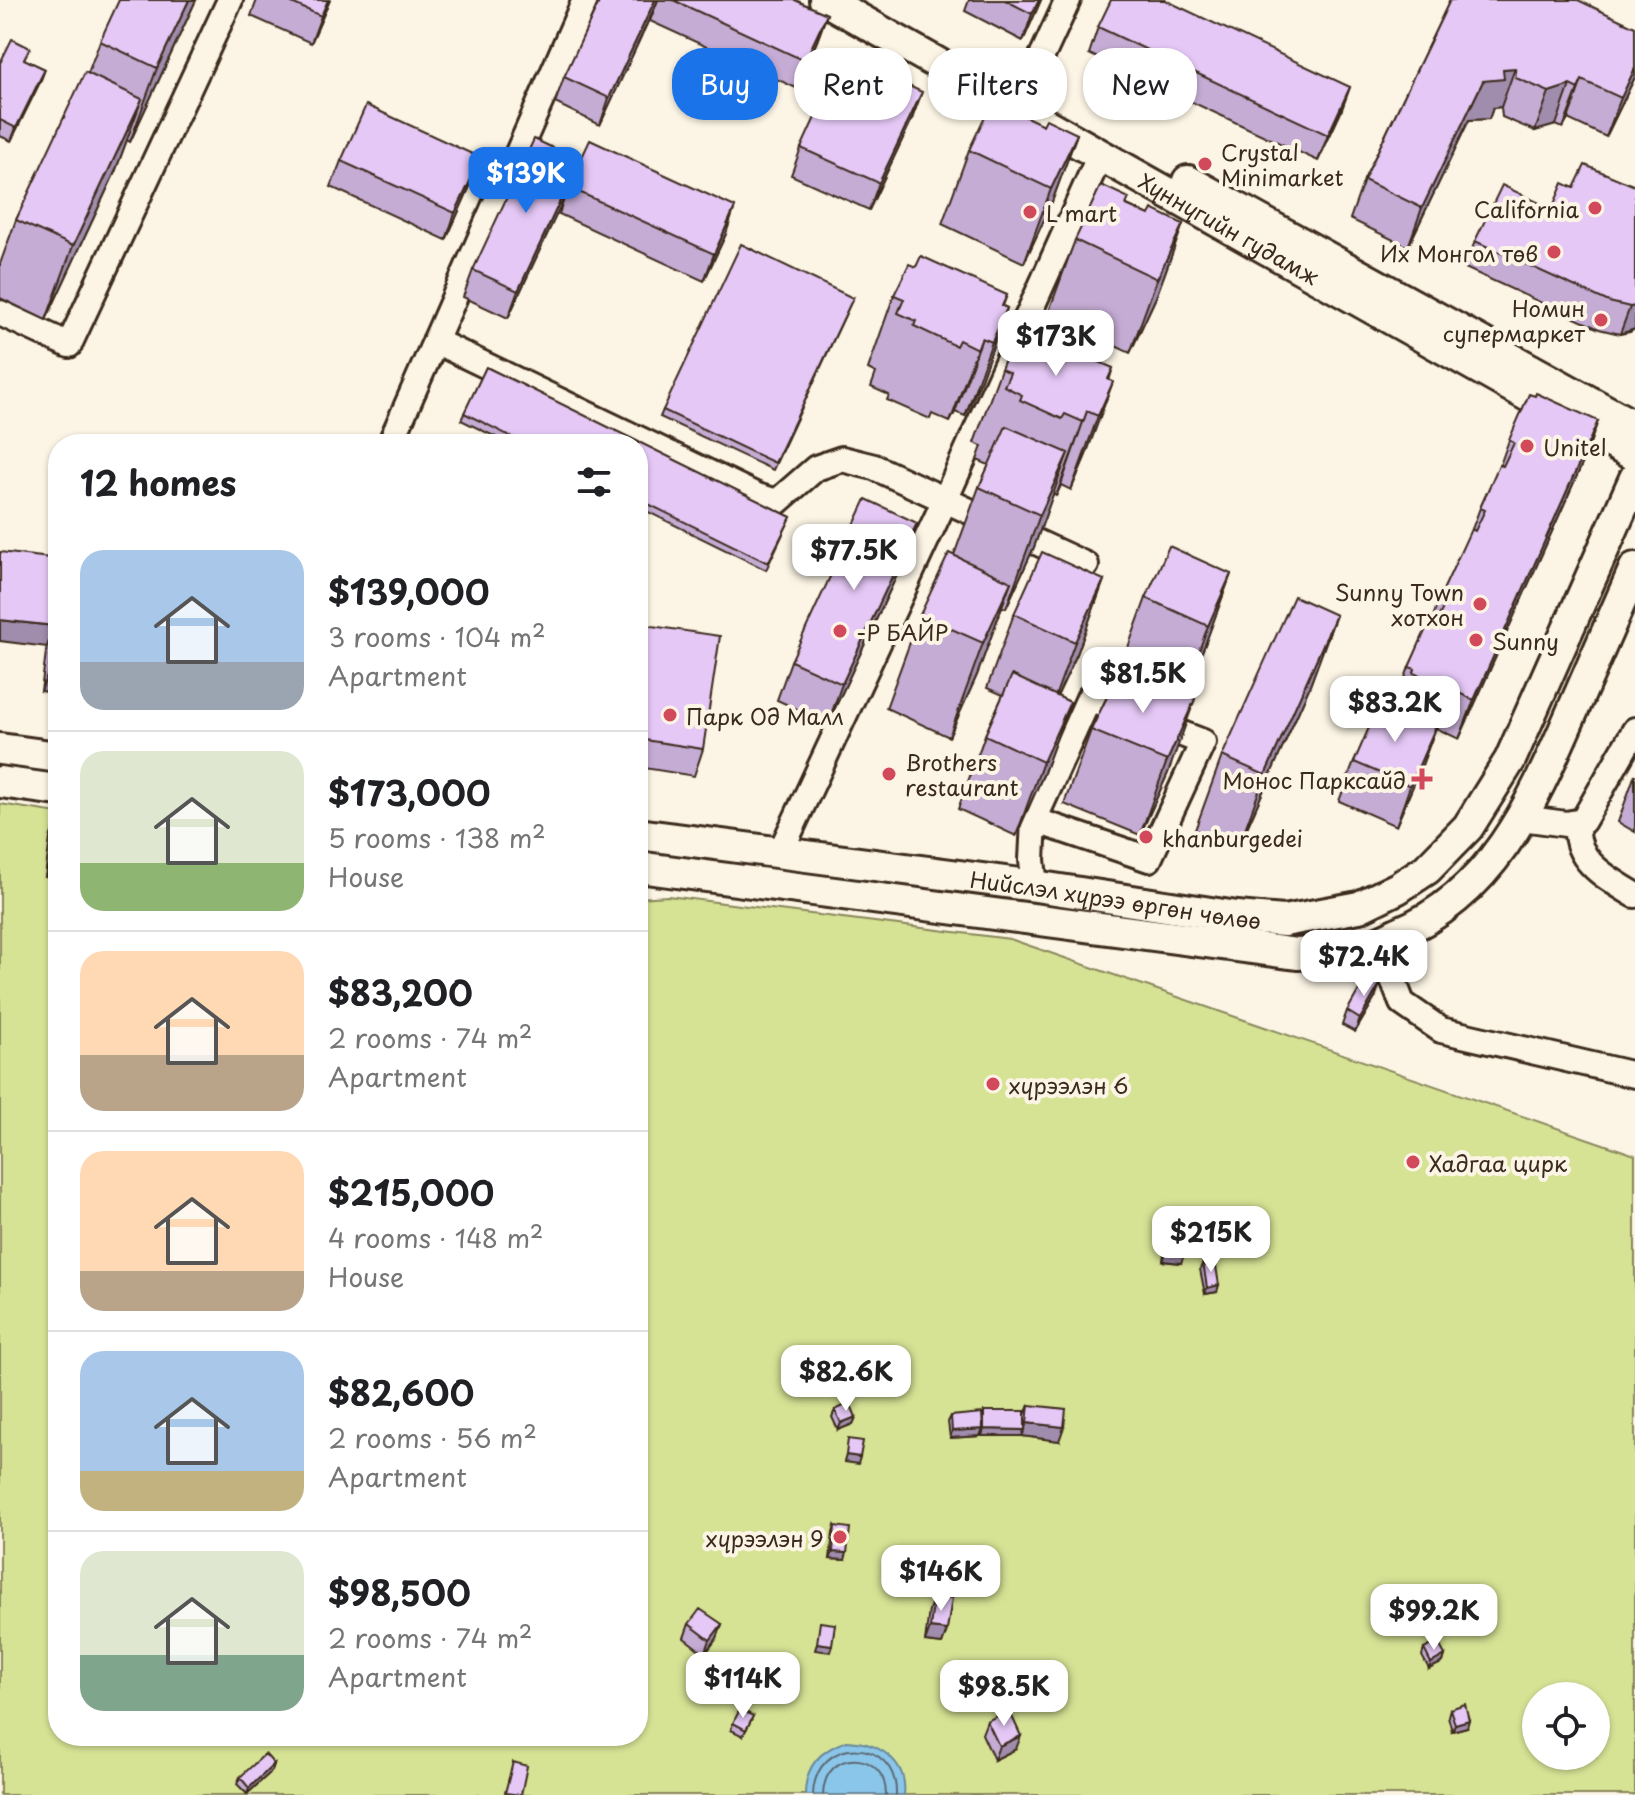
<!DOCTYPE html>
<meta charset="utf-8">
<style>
body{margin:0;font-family:"Playpen Sans",sans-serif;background:#f6f6f6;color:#202124;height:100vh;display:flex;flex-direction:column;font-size:30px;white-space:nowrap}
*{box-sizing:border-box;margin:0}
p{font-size:26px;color:#757577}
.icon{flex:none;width:44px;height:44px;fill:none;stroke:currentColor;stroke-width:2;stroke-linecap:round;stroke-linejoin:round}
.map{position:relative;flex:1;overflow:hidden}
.drawer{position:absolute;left:48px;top:434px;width:600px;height:1312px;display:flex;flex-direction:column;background:#fff;border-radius:32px;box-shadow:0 2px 6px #0004}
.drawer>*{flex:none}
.guide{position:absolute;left:672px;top:48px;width:760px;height:72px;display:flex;gap:16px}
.tools{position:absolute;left:1522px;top:1682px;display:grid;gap:16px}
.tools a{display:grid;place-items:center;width:88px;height:88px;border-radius:50%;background:#fff;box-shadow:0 2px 6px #0004;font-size:40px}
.price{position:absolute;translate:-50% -68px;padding:0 18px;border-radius:16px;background:#fff;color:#222;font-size:26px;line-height:52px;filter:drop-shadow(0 2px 4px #0008)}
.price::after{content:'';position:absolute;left:50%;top:48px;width:24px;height:18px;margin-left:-12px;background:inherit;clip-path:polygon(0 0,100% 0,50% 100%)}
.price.current{background:#1a73e8;color:#fff}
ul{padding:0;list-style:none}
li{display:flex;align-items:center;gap:24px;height:200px;padding:0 32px}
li+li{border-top:2px solid #e0e0e0}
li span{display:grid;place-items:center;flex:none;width:224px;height:160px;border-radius:24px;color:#555}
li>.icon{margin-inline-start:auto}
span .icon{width:96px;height:96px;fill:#fffc;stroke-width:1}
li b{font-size:34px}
h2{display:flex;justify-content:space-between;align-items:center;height:96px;padding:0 32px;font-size:34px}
.pill{padding:0 28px;border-radius:32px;background:#fff;box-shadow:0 2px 6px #0004;font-size:28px;line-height:72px}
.pill.current{background:#1a73e8;color:#fff}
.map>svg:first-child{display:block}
</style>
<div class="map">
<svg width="1635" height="1795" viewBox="0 0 1635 1795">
<rect width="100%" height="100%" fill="#fcf5e5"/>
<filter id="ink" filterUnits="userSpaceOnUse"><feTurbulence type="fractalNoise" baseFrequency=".0125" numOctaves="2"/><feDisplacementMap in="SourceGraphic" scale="16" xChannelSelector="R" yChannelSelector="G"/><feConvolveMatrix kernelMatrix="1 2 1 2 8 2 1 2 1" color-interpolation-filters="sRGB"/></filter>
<g filter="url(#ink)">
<path fill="#d6e395" stroke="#88865a" stroke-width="2" fill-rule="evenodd" d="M 0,804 L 58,813 L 58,1736 L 638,1736 L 638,898 L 668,896 L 1010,939 L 1635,1155 L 1635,1795 L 0,1795 ZM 1536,1696 L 1596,1696 L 1596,1756 L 1536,1756 Z"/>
<path fill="#8ac6ea" stroke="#6a8898" stroke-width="2" d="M 847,1741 C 877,1742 908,1760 904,1795 L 805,1795 C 805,1766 820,1750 847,1741 Z"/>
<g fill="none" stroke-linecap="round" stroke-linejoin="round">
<path stroke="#5b6870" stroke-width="2" d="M 813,1795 C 815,1733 898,1736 896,1795
M 823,1795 C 824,1747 886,1749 886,1795"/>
<defs>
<path id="minor" d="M 1018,108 L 1068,0
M 0,313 L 69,345 L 230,0
M 435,341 L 757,496 L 777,502 L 816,468 L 842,459 L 874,467 L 1086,565
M 390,444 L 585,0
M 1522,818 L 1566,824 L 1583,821 L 1635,730
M 1034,820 L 1149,859 L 1203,742 L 1089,698 L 1034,820 L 1032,860 L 1035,886
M 1577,823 C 1573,861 1607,878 1635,895
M 780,853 L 945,500 L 1100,155
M 1378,941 L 1402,1003 L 1441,1030 L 1635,1075"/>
<g id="major">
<path id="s1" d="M 825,0 L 1635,456"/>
<path d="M 1188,181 L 1635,427"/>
<path d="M 0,749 L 58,757"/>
<path d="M 0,782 L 58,790"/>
<path id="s2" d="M 638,834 L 1035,886 L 1237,917 L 1284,921 L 1359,907 L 1398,888 L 1427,869 L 1468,827 L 1510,760 L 1635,478"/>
<path d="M 638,867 L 1297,954 C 1320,953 1342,952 1364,947 C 1376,944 1387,938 1398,933 C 1491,895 1531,806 1569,719 C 1591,669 1613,618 1635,568"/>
</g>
</defs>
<use href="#minor" stroke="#3b2a1e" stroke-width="30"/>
<use href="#major" stroke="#3b2a1e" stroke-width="36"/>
<use href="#minor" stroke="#fcf5e5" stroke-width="24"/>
<use href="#major" stroke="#fcf5e5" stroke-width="30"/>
</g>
<path fill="#c5acd4" stroke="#3b2a1e" stroke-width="2" d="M 196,0 L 130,142 L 127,140 L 115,172 L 46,320 L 0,298 L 0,264 L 16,220 L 88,73 L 100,41 Z
M 257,0 L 330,0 L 311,43 L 251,16 Z
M 658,0 L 600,125 L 555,103 L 564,77 Z
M 658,0 L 795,0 L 827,14 L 817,41 L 796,88 L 650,21 Z
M 969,0 L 1041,0 L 1023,41 L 965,11 Z
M 1450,0 L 1635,27 L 1635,77 L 1606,137 L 1568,119 L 1563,128 L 1556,125 L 1535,131 L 1502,117 L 1501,107 L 1493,108 L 1489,119 L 1469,120 L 1408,247 L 1350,219 L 1364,180 Z
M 1098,27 L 1350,87 L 1340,114 L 1318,161 L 1089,54 Z
M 25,60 L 45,69 L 40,82 L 11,141 L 0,136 L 0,63 Z
M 1020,115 L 1043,125 L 1077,134 L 1050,207 L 1024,263 L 942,224 L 969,150 Z
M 912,119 L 869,210 L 791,175 L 801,148 Z
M 481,158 L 471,184 L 446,240 L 331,187 L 341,161 Z
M 579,160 L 572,180 L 726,234 L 704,281 L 559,214 L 566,193 L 508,318 L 463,297 L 473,270 Z
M 1635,186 L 1635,329 L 1630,332 L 1620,334 L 1599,329 L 1465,268 L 1475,241 L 1552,209 L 1574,188 Z
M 1127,205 L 1149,215 L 1183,224 L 1156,297 L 1130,353 L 1048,314 L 1075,240 Z
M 916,267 L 1007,295 L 1003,306 L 1007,308 L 980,382 L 965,416 L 955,412 L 950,422 L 932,414 L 930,419 L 887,400 L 889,395 L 871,387 L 876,373 L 868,369 L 894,295 Z
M 853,298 L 773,470 L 660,417 L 663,410 Z
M 1022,341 L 1113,368 L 1086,455 L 1071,490 L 1061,485 L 1056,496 L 1053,494 L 1034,547 L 1006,608 L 1002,607 L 977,675 L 949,737 L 886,708 L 920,615 L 954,555 L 979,487 L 989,465 L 977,460 L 982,446 L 974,443 L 1001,369 Z
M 486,367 L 791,517 L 766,570 L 638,507 L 638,444 L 510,444 L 461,420 Z
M 1598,421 L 1584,460 L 1459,739 L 1436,728 L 1422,765 L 1396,826 L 1339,801 L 1354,762 L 1400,710 L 1401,709 L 1395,706 L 1409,667 L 1431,623 L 1439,599 L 1472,529 L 1480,508 L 1500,465 L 1509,440 Z
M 917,523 L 903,562 L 828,723 L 777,700 L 791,661 Z
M 58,559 L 58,693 L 41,691 Z
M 1231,574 L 1204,647 L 1183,694 L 1168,773 L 1140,835 L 1064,804 L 1091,730 L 1119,672 L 1146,598 Z
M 1104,580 L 1077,654 L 1057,696 L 1070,702 L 1043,775 L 1016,836 L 958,809 L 985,735 L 1003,695 L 987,688 L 1014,614 Z
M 1336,615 L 1309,688 L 1238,848 L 1195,830 L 1222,756 Z
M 638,624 L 703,749 L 694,776 L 638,767 Z
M 1635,774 L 1635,832 L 1618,822 Z
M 58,817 L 58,879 L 45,877 L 50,838 Z
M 1375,998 L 1355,1032 L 1342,1025 L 1347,1011 Z
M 1172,1218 L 1181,1263 L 1163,1261 L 1167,1231 Z
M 1203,1262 L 1217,1292 L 1205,1294 L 1200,1269 Z
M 1029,1405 L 1059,1441 L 1022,1436 L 982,1436 L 982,1432 L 980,1436 L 950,1438 L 948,1422 L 951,1416 L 982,1416 L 984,1411 L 1025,1415 Z
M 835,1410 L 856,1417 L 853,1424 L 838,1430 L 832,1417 Z
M 835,1526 L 845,1560 L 830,1559 L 833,1533 Z
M 934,1596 L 947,1630 L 942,1644 L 925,1642 L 929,1610 Z
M 689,1624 L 722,1624 L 717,1638 L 705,1654 L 684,1638 Z
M 1424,1649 L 1445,1655 L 1443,1662 L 1429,1669 L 1422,1656 Z
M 772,1674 L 791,1680 L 778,1690 L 769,1681 Z
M 1450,1709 L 1467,1727 L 1452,1731 L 1448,1716 Z
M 753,1716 L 743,1736 L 731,1730 L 733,1723 Z
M 987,1721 L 1016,1749 L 994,1760 L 982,1734 Z
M 274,1764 L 272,1771 L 247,1794 L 237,1784 L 240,1777 Z"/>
<path fill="#a08cac" stroke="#3b2a1e" stroke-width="2" d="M 189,0 L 196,0 L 130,142 L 157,68 Z
M 328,0 L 330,0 L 311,43 L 321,16 Z
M 655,0 L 658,0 L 600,125 L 609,98 Z
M 1039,0 L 1041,0 L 1023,41 L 1032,14 Z
M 827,14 L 817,41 L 796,88 L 805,61 Z
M 1515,68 L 1501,107 L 1493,108 L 1489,119 L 1469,120 L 1408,247 L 1422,208 L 1483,81 L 1503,69 Z
M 1635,68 L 1635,77 L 1606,137 L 1621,98 Z
M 45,69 L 40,82 L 11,141 L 16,128 Z
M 1582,80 L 1568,119 L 1563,128 L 1578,89 Z
M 1570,85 L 1556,125 L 1535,131 L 1549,92 Z
M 1350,87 L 1340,114 L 1318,161 L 1328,135 Z
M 922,92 L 912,119 L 869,210 L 879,183 Z
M 142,99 L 115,172 L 46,320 L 73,246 Z
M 1077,134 L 1050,207 L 1024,263 L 1051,189 Z
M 481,158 L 471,184 L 446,240 L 455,213 Z
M 579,160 L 569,188 L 508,318 L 518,291 Z
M 735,207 L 726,234 L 704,281 L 714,254 Z
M 1183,224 L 1156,297 L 1130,353 L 1157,279 Z
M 1635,306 L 1635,329 L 1620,334 L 1630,307 Z
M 1007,308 L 980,382 L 965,416 L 992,342 Z
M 982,338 L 955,412 L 950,422 L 977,349 Z
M 1113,382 L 1086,455 L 1071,490 L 1098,416 Z
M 1087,411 L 1061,485 L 1056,496 L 1083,422 Z
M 1598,421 L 1584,460 L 1459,739 L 1474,700 Z
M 1068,453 L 1034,547 L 1006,608 L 1040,515 Z
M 917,523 L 903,562 L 828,723 L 842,684 Z
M 1231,574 L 1204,647 L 1181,700 L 1208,626 Z
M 1104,580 L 1077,654 L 1048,716 L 1075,642 Z
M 1011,582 L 977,675 L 949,737 L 983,643 Z
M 1336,615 L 1309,688 L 1238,848 L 1265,775 Z
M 0,620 L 54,626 L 47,647 L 0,641 Z
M 49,671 L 58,672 L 58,693 L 41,691 Z
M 1195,699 L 1168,773 L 1140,835 L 1167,761 Z
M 1070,702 L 1043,775 L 1016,836 L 1043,762 Z
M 1436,726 L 1422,765 L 1396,826 L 1410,786 Z
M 52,857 L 58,858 L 58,879 L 45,877 Z
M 1380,984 L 1375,998 L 1355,1032 L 1360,1019 Z
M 1168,1247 L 1186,1250 L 1181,1263 L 1163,1261 Z
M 1219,1285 L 1217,1292 L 1205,1294 L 1207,1288 Z
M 856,1417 L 853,1424 L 838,1430 L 841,1423 Z
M 1027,1423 L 1064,1427 L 1059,1441 L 1022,1436 Z
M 983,1429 L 980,1436 L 950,1438 L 952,1431 Z
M 984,1429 L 1025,1430 L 1022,1436 L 982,1436 Z
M 846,1455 L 860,1457 L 858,1464 L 844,1462 Z
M 833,1552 L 847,1553 L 845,1560 L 830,1559 Z
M 722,1624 L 717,1638 L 705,1654 L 710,1640 Z
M 930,1628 L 947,1630 L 942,1644 L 925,1642 Z
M 817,1643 L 832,1645 L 830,1652 L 815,1650 Z
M 1445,1655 L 1443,1662 L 1429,1669 L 1431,1663 Z
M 793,1673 L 791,1680 L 778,1690 L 780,1684 Z
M 1469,1720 L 1467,1727 L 1452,1731 L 1455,1724 Z
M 1021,1736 L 1016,1749 L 994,1760 L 999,1746 Z
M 274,1764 L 272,1771 L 247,1794 L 249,1788 Z"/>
<path fill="#e5c8f6" stroke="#3b2a1e" stroke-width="2" d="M 119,0 L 189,0 L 157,68 L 100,41 Z
M 285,0 L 328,0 L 321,16 Z
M 600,0 L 655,0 L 609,98 L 564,77 Z
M 673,0 L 795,0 L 827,14 L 805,61 Z
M 1005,0 L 1039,0 L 1032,14 Z
M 1111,0 L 1165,0 L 1350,87 L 1328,135 L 1098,27 Z
M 1450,0 L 1578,0 L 1635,27 L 1635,68 L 1621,98 L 1582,80 L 1578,89 L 1570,85 L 1549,92 L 1516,78 L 1515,68 L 1503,69 L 1504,79 L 1483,81 L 1422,208 L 1364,180 Z
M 12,39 L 30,48 L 24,59 L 45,69 L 16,128 L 0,120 L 0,63 Z
M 843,56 L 922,92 L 879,183 L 801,148 Z
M 85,72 L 142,99 L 73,246 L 16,220 Z
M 995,95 L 1023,108 L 1020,114 L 1043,125 L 1046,119 L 1077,134 L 1051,189 L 969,150 Z
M 366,105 L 481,158 L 455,213 L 341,161 Z
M 534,139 L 579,160 L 518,291 L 473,270 Z
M 590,140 L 735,207 L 714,254 L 568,187 Z
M 1585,165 L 1635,186 L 1635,306 L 1630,307 L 1609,302 L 1475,241 L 1502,185 L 1552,209 L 1563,183 L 1574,188 Z
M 1101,185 L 1129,198 L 1126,205 L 1149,215 L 1152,209 L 1183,224 L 1157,279 L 1075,240 Z
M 741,244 L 853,298 L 775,463 L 663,410 Z
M 921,256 L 1007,295 L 1002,306 L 1007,308 L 992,342 L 982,338 L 977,349 L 959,340 L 956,346 L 914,326 L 916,321 L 898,313 L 904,299 L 894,295 L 909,264 L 916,267 Z
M 1027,330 L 1113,368 L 1108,379 L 1113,382 L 1098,416 L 1087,411 L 1083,422 L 1065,414 L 1062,419 L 1020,400 L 1022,395 L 1004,386 L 1010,373 L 1001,369 L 1014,337 L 1022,341 Z
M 486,367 L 791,517 L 768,563 L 638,499 L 638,444 L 526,444 L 464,413 Z
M 1536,393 L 1598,421 L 1474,700 L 1414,673 L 1415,669 L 1409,667 L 1429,622 L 1435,624 L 1446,602 L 1439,599 L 1471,529 L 1475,531 L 1485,510 L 1480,508 L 1499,465 L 1503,466 L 1514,443 L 1509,440 L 1529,394 L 1535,396 Z
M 1006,426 L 1068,453 L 1040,515 L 979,487 Z
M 866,499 L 917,523 L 842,684 L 791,661 Z
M 1169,546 L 1231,574 L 1208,626 L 1146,598 Z
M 0,552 L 58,559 L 58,672 L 49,671 L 54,626 L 0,620 Z
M 1042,552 L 1104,580 L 1075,642 L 1014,614 Z
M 949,553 L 1011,582 L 983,643 L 920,615 Z
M 1294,596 L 1336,615 L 1265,775 L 1222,756 Z
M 638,624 L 720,636 L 703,749 L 638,739 Z
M 1121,668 L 1195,699 L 1167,761 L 1091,730 Z
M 1012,675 L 1070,702 L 1043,762 L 985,735 Z
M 1380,702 L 1436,726 L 1410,786 L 1354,762 Z
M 58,817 L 58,858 L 52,857 Z
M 1367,976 L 1380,984 L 1360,1019 L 1347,1011 Z
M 1172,1218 L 1190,1220 L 1186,1250 L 1168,1247 Z
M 1215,1260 L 1219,1285 L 1207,1288 L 1203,1262 Z
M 850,1403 L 856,1417 L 841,1423 L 835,1410 Z
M 1029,1405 L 1066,1409 L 1064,1427 L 1027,1423 Z
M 984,1411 L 1025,1411 L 1025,1430 L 984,1429 Z
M 982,1413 L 983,1429 L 952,1431 L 951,1416 Z
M 848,1439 L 863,1441 L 860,1457 L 846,1455 Z
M 835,1526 L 850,1528 L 847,1553 L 833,1552 Z
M 934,1596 L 952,1598 L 947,1630 L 930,1628 Z
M 700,1609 L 722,1624 L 710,1640 L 689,1624 Z
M 820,1622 L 835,1624 L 832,1645 L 817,1643 Z
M 1438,1642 L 1445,1655 L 1431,1663 L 1424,1649 Z
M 785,1663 L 793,1673 L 780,1684 L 772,1674 Z
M 1465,1704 L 1469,1720 L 1455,1724 L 1450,1709 Z
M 740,1709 L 753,1716 L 746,1730 L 733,1723 Z
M 1009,1710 L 1021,1736 L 999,1746 L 987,1721 Z
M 265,1754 L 274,1764 L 249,1788 L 240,1777 Z
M 513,1762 L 527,1766 L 521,1795 L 505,1793 Z"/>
</g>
<g fill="#d1495b" stroke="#fcf5e5" stroke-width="3">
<circle cx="1205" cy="164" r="8"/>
<circle cx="1595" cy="208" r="8"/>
<circle cx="1030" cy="212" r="8"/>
<circle cx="1554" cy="252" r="8"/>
<circle cx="1601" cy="320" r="8"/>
<circle cx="1527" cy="446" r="8"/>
<circle cx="1480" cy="604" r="8"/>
<circle cx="840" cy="631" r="8"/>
<circle cx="1476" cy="640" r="8"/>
<circle cx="670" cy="715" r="8"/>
<circle cx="889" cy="774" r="8"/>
<path d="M1418 767h8v8h8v8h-8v8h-8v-8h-8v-8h8z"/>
<circle cx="1146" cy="837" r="8"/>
<circle cx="993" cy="1084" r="8"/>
<circle cx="1413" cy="1162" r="8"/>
<circle cx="840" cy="1537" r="8"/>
</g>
<g text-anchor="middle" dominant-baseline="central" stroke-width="8" stroke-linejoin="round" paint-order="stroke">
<g font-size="22" fill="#3b2a1e" stroke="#fcf5e5" text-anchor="start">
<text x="1221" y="151">Crystal<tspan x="1221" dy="25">Minimarket</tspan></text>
<text x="1579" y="208" text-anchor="end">California</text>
<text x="1046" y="212">L mart</text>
<text x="1538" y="252" text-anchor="end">Их Монгол төв</text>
<text x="1585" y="307" text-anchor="end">Номин<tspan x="1585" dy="25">супермаркет</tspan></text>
<text x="1543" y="446">Unitel</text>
<text x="1464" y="591" text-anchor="end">Sunny Town<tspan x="1464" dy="25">хотхон</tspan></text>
<text x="856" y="631">-Р БАЙР</text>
<text x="1492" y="640">Sunny</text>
<text x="686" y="715">Парк Од Малл</text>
<text x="905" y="761">Brothers<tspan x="905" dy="25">restaurant</tspan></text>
<text x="1406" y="779" text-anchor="end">Монос Парксайд</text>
<text x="1162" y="837">khanburgedei</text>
<text x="1009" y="1084">хүрээлэн 6</text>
<text x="1429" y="1162">Хадгаа цирк</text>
<text x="824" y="1537" text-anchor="end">хүрээлэн 9</text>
</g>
<g font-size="22" fill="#3b2a1e" stroke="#fcf5e5">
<text stroke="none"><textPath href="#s1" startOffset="464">Хүннүгийн гудамж</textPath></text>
<text stroke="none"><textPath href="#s2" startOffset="482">Нийслэл хүрээ өргөн чөлөө</textPath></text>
</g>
</g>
</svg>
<div class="tools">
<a><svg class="icon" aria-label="locate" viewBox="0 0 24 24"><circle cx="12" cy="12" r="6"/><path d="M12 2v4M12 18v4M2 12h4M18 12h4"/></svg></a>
</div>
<b class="price current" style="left:526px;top:215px">$139K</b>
<b class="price" style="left:1056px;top:378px">$173K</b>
<b class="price" style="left:854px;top:592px">$77.5K</b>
<b class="price" style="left:1143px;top:715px">$81.5K</b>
<b class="price" style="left:1395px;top:744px">$83.2K</b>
<b class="price" style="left:1364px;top:998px">$72.4K</b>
<b class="price" style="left:1211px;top:1274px">$215K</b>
<b class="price" style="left:846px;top:1413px">$82.6K</b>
<b class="price" style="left:941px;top:1613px">$146K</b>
<b class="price" style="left:1434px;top:1652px">$99.2K</b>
<b class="price" style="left:743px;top:1720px">$114K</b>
<b class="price" style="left:1004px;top:1728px">$98.5K</b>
<div class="guide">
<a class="pill current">Buy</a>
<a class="pill">Rent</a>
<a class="pill">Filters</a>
<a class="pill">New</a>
</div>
<section class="drawer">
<h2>12 homes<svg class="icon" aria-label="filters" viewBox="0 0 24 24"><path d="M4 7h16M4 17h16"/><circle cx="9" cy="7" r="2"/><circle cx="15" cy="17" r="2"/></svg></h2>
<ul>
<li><span style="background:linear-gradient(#a9c7e8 70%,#9aa5b1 0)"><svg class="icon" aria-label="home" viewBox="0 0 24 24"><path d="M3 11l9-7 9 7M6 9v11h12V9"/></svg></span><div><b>$139,000</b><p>3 rooms · 104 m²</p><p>Apartment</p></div></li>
<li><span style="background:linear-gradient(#dfe7d0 70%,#8fb573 0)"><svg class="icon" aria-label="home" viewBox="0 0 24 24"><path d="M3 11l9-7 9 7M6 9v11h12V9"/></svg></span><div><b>$173,000</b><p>5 rooms · 138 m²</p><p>House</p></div></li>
<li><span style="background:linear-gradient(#ffd9b3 65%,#b9a48a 0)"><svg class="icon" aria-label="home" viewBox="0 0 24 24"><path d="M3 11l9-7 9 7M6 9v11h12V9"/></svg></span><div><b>$83,200</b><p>2 rooms · 74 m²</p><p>Apartment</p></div></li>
<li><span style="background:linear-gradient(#ffd9b3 75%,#b9a48a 0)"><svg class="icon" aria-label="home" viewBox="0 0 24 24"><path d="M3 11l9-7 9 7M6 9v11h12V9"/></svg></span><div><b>$215,000</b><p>4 rooms · 148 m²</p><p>House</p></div></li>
<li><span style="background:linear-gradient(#a9c7e8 75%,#c2b280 0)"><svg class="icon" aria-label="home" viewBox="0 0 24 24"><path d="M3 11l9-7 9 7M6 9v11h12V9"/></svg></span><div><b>$82,600</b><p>2 rooms · 56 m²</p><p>Apartment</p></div></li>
<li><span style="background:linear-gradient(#dfe7d0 65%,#7fa58c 0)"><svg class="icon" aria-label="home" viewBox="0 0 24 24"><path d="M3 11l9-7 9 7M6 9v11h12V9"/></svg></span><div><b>$98,500</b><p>2 rooms · 74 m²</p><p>Apartment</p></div></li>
</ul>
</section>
</div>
